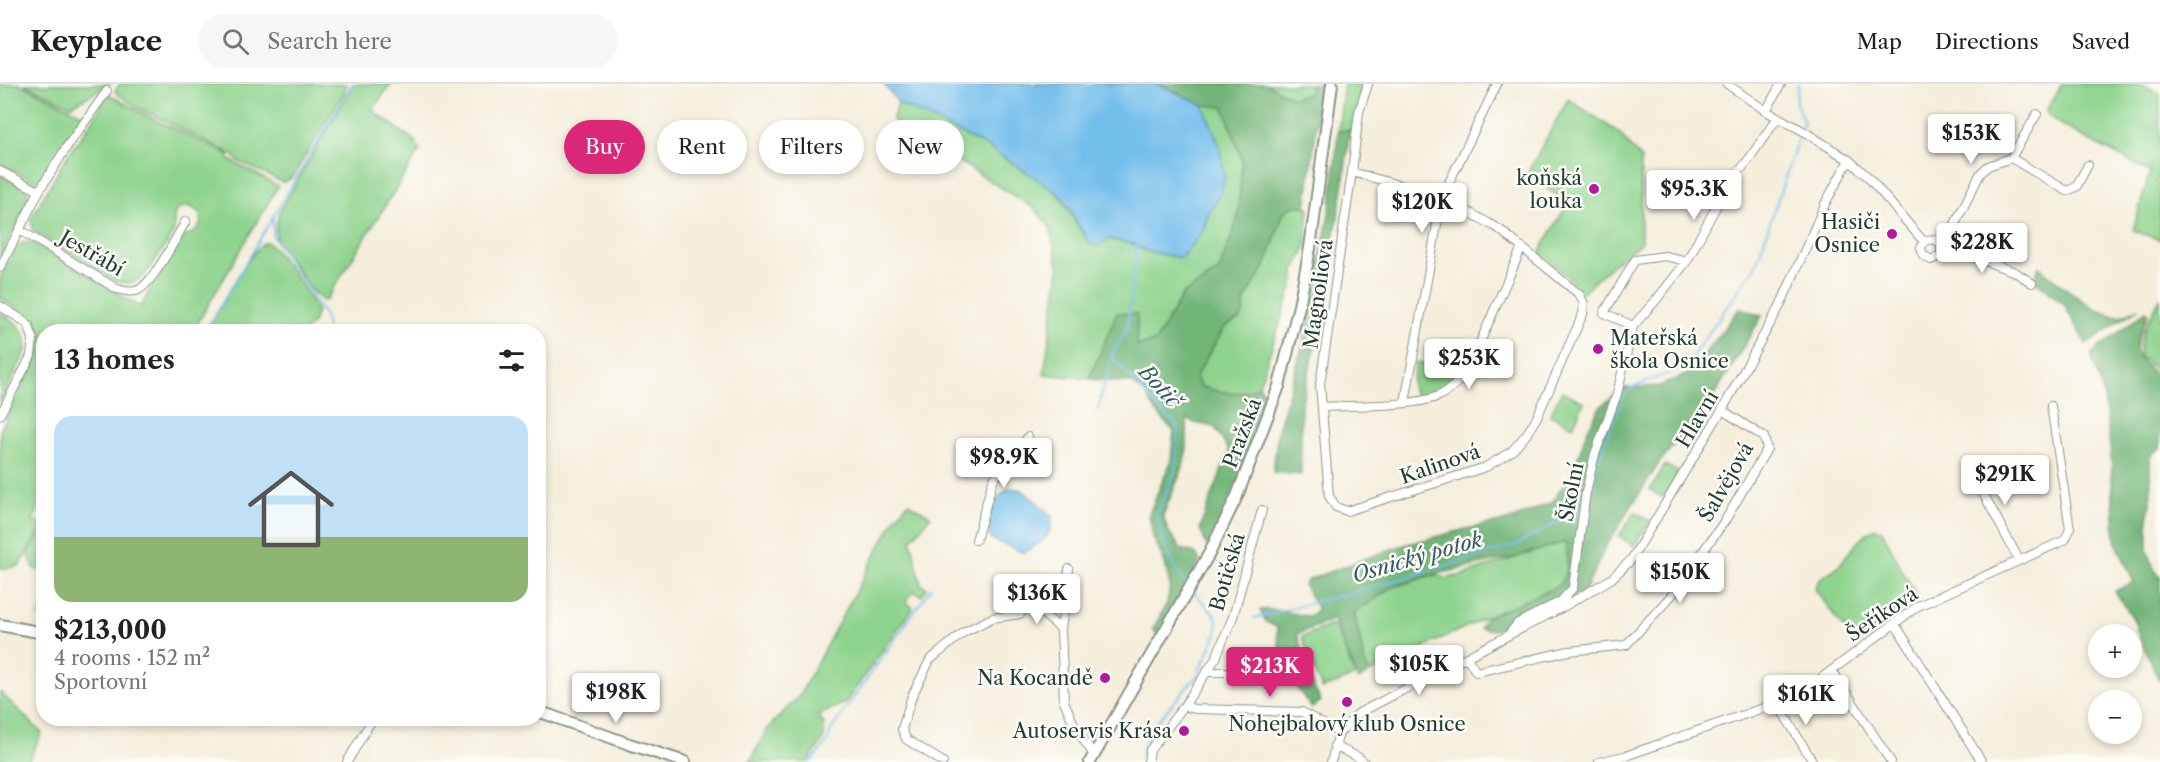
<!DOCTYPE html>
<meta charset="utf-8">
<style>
body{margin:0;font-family:"Libre Caslon Text",serif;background:#f6f6f6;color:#222;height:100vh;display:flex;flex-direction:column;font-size:22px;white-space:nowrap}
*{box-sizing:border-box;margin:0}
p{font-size:20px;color:#767676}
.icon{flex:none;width:33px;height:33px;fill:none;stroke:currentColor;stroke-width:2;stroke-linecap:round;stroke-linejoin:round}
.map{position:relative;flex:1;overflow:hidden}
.drawer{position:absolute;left:36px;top:240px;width:510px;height:402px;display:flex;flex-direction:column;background:#fff;border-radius:24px;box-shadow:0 3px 9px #0003}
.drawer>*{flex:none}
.guide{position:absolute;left:564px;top:36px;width:570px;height:54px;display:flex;gap:12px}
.tools{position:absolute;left:2088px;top:540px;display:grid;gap:12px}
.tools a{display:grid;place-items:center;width:54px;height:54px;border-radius:50%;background:#fff;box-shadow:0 3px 9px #0003;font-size:30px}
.price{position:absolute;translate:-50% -51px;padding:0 14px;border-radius:6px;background:#fff;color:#222;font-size:20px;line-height:39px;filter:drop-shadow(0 2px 3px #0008)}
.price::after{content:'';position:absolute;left:50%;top:36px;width:18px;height:14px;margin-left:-9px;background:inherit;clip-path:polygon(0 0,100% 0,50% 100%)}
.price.current{background:#db2777;color:#fff}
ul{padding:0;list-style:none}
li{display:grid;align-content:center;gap:12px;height:318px;padding:0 18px}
li span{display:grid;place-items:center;height:186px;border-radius:18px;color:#555}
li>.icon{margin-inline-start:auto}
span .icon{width:108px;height:108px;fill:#fffc;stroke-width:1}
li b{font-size:26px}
h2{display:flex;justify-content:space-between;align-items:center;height:72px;padding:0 18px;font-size:26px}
.tag{padding:0 21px;border-radius:27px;background:#fff;box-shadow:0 3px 9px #0003;font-size:21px;line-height:54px}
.tag.current{background:#db2777;color:#fff}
header{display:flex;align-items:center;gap:36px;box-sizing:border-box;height:84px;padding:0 30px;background:#fff;border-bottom:2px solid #e0e0e0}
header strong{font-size:28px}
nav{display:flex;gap:33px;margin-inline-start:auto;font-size:21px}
.search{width:420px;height:54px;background:#f6f6f6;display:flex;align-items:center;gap:15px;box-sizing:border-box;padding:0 21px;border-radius:33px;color:#767676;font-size:22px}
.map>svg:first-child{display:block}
</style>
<header>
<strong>Keyplace</strong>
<div class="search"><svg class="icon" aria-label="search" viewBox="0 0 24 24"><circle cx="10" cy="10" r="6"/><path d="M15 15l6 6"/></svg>Search here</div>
<nav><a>Map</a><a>Directions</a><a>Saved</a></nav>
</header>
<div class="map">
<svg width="2160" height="678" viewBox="0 0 2160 678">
<rect width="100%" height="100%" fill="#fdfcf7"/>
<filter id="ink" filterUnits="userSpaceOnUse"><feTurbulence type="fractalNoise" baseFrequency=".0167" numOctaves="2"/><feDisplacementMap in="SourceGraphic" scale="12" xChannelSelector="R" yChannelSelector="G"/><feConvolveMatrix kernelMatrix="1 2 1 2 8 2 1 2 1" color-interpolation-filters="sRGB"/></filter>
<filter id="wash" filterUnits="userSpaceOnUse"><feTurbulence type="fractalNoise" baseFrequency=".008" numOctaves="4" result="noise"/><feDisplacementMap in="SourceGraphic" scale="24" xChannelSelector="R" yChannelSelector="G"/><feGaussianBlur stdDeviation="1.35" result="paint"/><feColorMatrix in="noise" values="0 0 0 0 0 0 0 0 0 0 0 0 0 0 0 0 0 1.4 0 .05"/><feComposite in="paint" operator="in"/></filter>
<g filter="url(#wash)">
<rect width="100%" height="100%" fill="#f4eedb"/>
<path fill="#8ed38d" stroke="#568860" stroke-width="1.5" d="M 0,0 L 20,0 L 86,32 L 45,92 L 38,96 L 33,96 L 0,80 Z
M 24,0 L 110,0 L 71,22 Z
M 119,0 L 347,0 L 344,9 L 293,92 L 284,99 L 238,77 L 233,71 L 135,22 L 115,8 Z
M 353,0 L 391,0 L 372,26 L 415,57 L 420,66 L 327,215 L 323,217 L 313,208 L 278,160 C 273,149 277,138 280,127 Z
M 1266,0 L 1311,0 L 1309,10 L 1293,14 Z
M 1344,0 L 1365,0 L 1350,46 L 1338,47 Z
M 2062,0 L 2142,0 L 2160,10 L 2160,94 L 2158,93 L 2156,98 L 2160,101 L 2160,156 L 2133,146 L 2150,88 L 2061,41 L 2048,31 L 2047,25 Z
M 108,10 L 155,36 L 230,71 L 228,75 L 278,102 L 193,247 L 44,248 L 43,416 L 32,437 L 43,441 L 19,482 L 0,485 L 0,347 L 36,277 L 40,263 L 38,248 L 30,233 L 0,214 L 0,194 L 15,165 L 22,159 L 32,158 L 141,223 C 152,201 165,175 181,155 C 186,149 195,151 199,143 C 205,132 195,120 184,123 C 168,126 177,140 173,150 C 170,157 164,163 160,169 C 149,187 139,206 115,197 L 33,147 L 31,135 L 64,77 L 93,36 Z
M 1568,15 L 1618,48 L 1641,75 L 1641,159 L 1612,181 L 1583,208 L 1551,177 L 1539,169 L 1568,119 L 1527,90 Z
M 898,19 C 949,44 1004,67 1050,102 C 1070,118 1075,151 1097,162 L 1109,155 L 1133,160 L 1146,167 L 1160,169 L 1203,147 L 1208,130 L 1220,110 L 1219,60 L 1203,21 L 1224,23 L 1242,76 L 1238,134 L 1219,187 L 1183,210 L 1155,258 L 1137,262 L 1117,229 L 1089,295 L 1044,290 L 1059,186 L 1050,143 L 1034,124 L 892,36 Z
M 0,91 L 25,104 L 30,113 L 0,174 Z
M 1302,121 L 1309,123 L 1306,163 L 1294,187 L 1294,197 L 1259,301 C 1245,314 1216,308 1200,302 L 1196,292 L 1225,243 L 1240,235 L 1244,228 L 1244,217 L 1265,182 L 1284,128 L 1294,122 Z
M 266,158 C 279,165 310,213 317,227 L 313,239 L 305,247 L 207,247 C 218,229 249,166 266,158 Z
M 2160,215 L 2160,288 L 2140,273 C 2137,253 2150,232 2160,215 Z
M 0,229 C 17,239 31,248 25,269 L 0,319 Z
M 1416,278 L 1436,280 L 1463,286 C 1451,302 1438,308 1419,314 C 1407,305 1414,290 1416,278 Z
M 1562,307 L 1584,318 L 1573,342 L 1550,331 Z
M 1665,381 L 1678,388 L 1664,414 L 1650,406 Z
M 908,419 L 931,432 L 912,455 L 912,460 L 921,500 L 927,504 L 921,512 L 914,507 L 906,517 L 913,524 L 845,619 L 819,631 L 824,641 L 824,654 L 808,678 L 750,678 L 766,646 L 799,612 L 896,433 Z
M 1635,428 L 1650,437 L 1634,462 L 1619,452 Z
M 43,445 L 43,488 L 34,484 L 28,470 Z
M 1874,445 L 1881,446 L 1884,450 L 1903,488 L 1918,513 L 1902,521 L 1893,533 L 1855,560 L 1815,505 C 1820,489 1832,490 1841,479 C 1851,466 1859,453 1874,445 Z
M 1561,459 L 1566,460 C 1568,477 1570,489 1557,503 L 1487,533 L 1369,589 L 1364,576 L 1354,529 L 1393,503 L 1432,491 L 1447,494 L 1459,492 Z
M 1334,540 L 1355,592 L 1322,605 L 1302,553 Z
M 0,608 L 42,649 L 28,678 L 0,678 Z"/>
<path fill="#72b578" stroke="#487956" stroke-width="1.5" d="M 1158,0 L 1266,0 L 1293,14 L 1309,10 L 1311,0 L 1322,0 L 1306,122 L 1294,122 L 1284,128 L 1265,182 L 1244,217 L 1244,228 L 1240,235 L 1224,243 L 1196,292 L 1200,302 C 1216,308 1244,314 1259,301 L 1269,318 L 1246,381 L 1207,463 L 1200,444 L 1229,367 L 1215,343 L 1195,339 L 1187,335 L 1187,364 L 1183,383 L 1163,431 L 1168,447 L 1181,465 L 1195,469 L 1200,477 L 1157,550 L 1153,545 L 1167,519 L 1170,502 L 1165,479 L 1153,453 L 1149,430 L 1171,376 L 1174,347 L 1156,328 L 1146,310 L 1132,299 L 1089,295 L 1117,229 L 1137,230 L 1137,262 L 1155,258 L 1183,210 L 1219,187 L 1238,134 L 1242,76 L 1224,23 L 1203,21 Z
M 1350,46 L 1342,110 L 1314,267 L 1301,321 L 1301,391 L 1273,388 L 1278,346 L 1302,264 L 1331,120 L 1338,47 Z
M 2039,183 C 2056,196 2095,231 2117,232 C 2125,233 2132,227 2139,224 L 2086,260 L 2063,219 L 2034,196 Z
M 1740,224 L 1762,232 L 1715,310 L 1659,379 L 1606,462 L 1585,507 L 1494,546 L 1480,544 L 1487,533 L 1557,503 C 1570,489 1568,477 1566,460 L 1561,459 L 1519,472 L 1432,491 L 1393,503 L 1354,529 L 1364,576 L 1369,589 L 1358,596 L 1334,535 L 1297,550 L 1314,604 L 1321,617 L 1312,624 C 1294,603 1277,570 1277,543 L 1266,538 L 1260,526 C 1273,523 1294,531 1309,532 L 1318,525 L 1304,501 L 1308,496 L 1397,463 L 1466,445 L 1511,436 L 1551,419 L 1573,389 L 1586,349 L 1600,323 L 1624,304 L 1660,302 L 1690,289 Z
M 2146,227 L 2148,230 C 2133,266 2128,267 2160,294 L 2160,364 L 2152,370 L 2150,374 L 2151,421 L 2148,429 L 2148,466 L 2154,485 L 2160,492 L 2160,598 L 2140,555 L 2134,536 L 2115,507 L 2134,498 L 2115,456 L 2111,370 L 2104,313 L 2091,270 Z"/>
<path fill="#72beec" stroke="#487e90" stroke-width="1.5" d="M 884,0 L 1158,0 L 1203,21 L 1219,60 L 1225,93 L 1220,110 L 1208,130 L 1203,147 L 1181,174 L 1146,167 L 1133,160 L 1109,155 L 1097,163 L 1088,158 L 1063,114 L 1051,104 L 986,62 L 898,19 Z
M 1010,404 L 1022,406 L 1052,432 C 1054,452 1039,461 1023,469 L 991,455 C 983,437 994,413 1010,404 Z"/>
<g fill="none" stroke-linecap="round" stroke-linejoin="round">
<path stroke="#72beec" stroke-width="2" d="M 1798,0 L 1796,19 L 1804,39 L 1802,43
M 273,131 L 273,152 L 324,231 L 328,248
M 1137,159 L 1127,246 L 1111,272 L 1164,331 L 1177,341 L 1176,385 L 1157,430 L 1163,457 L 1179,491 L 1187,501
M 205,248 L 352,0
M 1098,326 L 1111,273
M 1589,416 L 1600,370 L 1623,313 L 1631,304 L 1685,283 L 1756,181 L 1800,49
M 38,533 L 44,524
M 1254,534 L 1355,508 L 1516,461 L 1581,425
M 811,678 L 828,657 L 831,646 L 931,504
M 1142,678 L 1142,667 L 1147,649 L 1197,592 L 1217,549 L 1217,536 L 1215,531 L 1193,507"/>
</g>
</g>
<g filter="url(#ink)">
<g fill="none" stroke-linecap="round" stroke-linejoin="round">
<defs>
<path id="street" d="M 1727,0 L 1766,27 L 1805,48 L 1849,76 L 1868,93 L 1924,158
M 1766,27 L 1781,0
M 2011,74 L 2067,107 L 2076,103 L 2088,81
M 0,87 L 39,107
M 1352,88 L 1442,113 L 1499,145 L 1580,211 L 1584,220 L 1583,230 L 1537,333 L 1526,351 L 1512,367 L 1486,383 L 1347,427 L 1336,423 L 1329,412 L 1320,300 L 1352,88 L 1359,28 L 1368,0
M 20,146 L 117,205 C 123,207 130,208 136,207 C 152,202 176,153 186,137
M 1924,158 C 1930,154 1936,154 1941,161 L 2015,188 L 2032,199
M 1924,158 L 1921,164 L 1923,171 L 1931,176 L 1941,171 L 1941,161
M 1941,161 L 1951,148 L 1980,90 L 1988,82 L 2011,74 L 2037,30
M 1687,177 L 1665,172 L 1635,176 L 1604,229 L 1633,242 L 1657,215 L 1687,177 L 1726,104 L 1749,75 L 1778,33
M 0,184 L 39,107 L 68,61 L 107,7
M 0,222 L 24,237 L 29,242 L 33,255 L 31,272 L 0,331
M 1405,318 L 1442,113 L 1497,0
M 1323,323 C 1354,321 1412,323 1439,312 C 1451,306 1459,298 1467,288 L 1522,163
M 1967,379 L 2019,476
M 976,456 L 993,396 L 1028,353
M 1069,485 L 1061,545 L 1064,617 L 1076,645 L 1094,671
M 1895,540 L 1982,678
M 1509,550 L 1518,539 L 1561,517 L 1573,504 L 1586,408 L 1595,370 L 1617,310 L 1633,242
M 1467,573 L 1476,588 L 1569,567 L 1626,561 L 1672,511 L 1726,435 L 1767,365 L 1764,353 L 1722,326
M 1832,586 L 1891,678
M 1207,588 L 1275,588
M 1777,619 L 1813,678
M 1184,622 L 1195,625 L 1302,628 L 1339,649
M 1334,662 L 1358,673 L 1364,678
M 347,678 L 373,634
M 943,678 L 906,655 L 902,645 L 912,612 L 930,576 L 964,548 L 992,534 L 1020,530 L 1029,518 L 1061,545
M 1148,678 L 1150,666 L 1184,622 L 1216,574 L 1222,559 L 1233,533 L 1262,426
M 1331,678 L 1339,649 L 1359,629 L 1563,523 L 1611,495 L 1631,476 L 1722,326 L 1780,222 L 1826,118 L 1849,76
M 1599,678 L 1628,671 L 1789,615 L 1804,607 L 1918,522 L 2065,456 L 2070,445 L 2051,322"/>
<path id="secondary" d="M 0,541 L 44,549
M 538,627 L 629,660 L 685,678
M 1090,678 L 1210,468 L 1237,412 L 1279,302 L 1299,222 L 1310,164 L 1332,0"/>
</defs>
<use href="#street" stroke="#8a9688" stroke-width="10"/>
<use href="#secondary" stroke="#8a9688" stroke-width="14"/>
<use href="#street" stroke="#fff" stroke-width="8"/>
<use href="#secondary" stroke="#fff" stroke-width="10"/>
</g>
</g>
<g fill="#b5179e" stroke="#fdfcf7" stroke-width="2">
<circle cx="1594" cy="105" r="6"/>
<circle cx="1892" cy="150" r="6"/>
<circle cx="1598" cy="265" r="6"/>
<circle cx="1105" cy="594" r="6"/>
<circle cx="1347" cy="618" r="6"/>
<circle cx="1184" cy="647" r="6"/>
</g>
<g text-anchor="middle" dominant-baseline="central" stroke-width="5" stroke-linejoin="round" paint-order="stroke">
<g font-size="20" fill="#1f3d34" stroke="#fdfcf7" text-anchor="end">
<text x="1582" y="94">koňská<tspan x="1582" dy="23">louka</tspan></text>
<text x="1880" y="138">Hasiči<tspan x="1880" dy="23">Osnice</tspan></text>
<text x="1610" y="254" text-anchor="start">Mateřská<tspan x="1610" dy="23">škola Osnice</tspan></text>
<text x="1093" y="594">Na Kocandě</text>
<text x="1347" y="640" text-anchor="middle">Nohejbalový klub Osnice</text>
<text x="1172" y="647">Autoservis Krása</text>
</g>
<g font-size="20" fill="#1f3d34" stroke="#fdfcf7">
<text transform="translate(92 169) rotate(30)">Jestřábí</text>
<text transform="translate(1318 210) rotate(-82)">Magnoliová</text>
<text transform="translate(1697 335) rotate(-59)">Hlavní</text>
<text transform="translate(1242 349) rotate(-69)">Pražská</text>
<text transform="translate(1440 380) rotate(-19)">Kalinová</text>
<text transform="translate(1726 398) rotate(-60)">Šalvějová</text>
<text transform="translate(1571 408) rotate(-79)">Školní</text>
<text transform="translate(1227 488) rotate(-74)">Botičská</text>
<text transform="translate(1882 530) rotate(-34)">Šeříková</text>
</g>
<g font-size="21" font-style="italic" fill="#345d62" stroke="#fdfcf7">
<text transform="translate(1160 302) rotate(47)">Botič</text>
<text transform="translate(1417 473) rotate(-16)">Osnický potok</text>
</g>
</g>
</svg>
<div class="tools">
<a>+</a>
<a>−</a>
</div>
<b class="price" style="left:1971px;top:81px">$153K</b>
<b class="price" style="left:1694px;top:137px">$95.3K</b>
<b class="price" style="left:1422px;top:150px">$120K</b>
<b class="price" style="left:1982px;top:190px">$228K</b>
<b class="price" style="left:1469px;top:306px">$253K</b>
<b class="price" style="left:1004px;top:405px">$98.9K</b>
<b class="price" style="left:2005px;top:422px">$291K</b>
<b class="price" style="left:1680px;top:520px">$150K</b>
<b class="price" style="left:1037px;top:541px">$136K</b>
<b class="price" style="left:1419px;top:612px">$105K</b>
<b class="price current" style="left:1270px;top:614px">$213K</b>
<b class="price" style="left:616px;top:640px">$198K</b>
<b class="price" style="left:1806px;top:642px">$161K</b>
<div class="guide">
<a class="tag current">Buy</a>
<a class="tag">Rent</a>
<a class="tag">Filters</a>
<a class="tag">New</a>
</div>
<section class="drawer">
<h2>13 homes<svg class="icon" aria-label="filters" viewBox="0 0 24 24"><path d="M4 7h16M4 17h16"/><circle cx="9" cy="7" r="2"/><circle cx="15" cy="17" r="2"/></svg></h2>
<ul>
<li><span style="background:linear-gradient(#bfe0f5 65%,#8fb573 0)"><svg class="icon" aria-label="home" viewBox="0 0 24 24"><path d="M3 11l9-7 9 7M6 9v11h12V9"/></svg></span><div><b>$213,000</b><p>4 rooms · 152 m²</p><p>Sportovní</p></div></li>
</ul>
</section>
</div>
